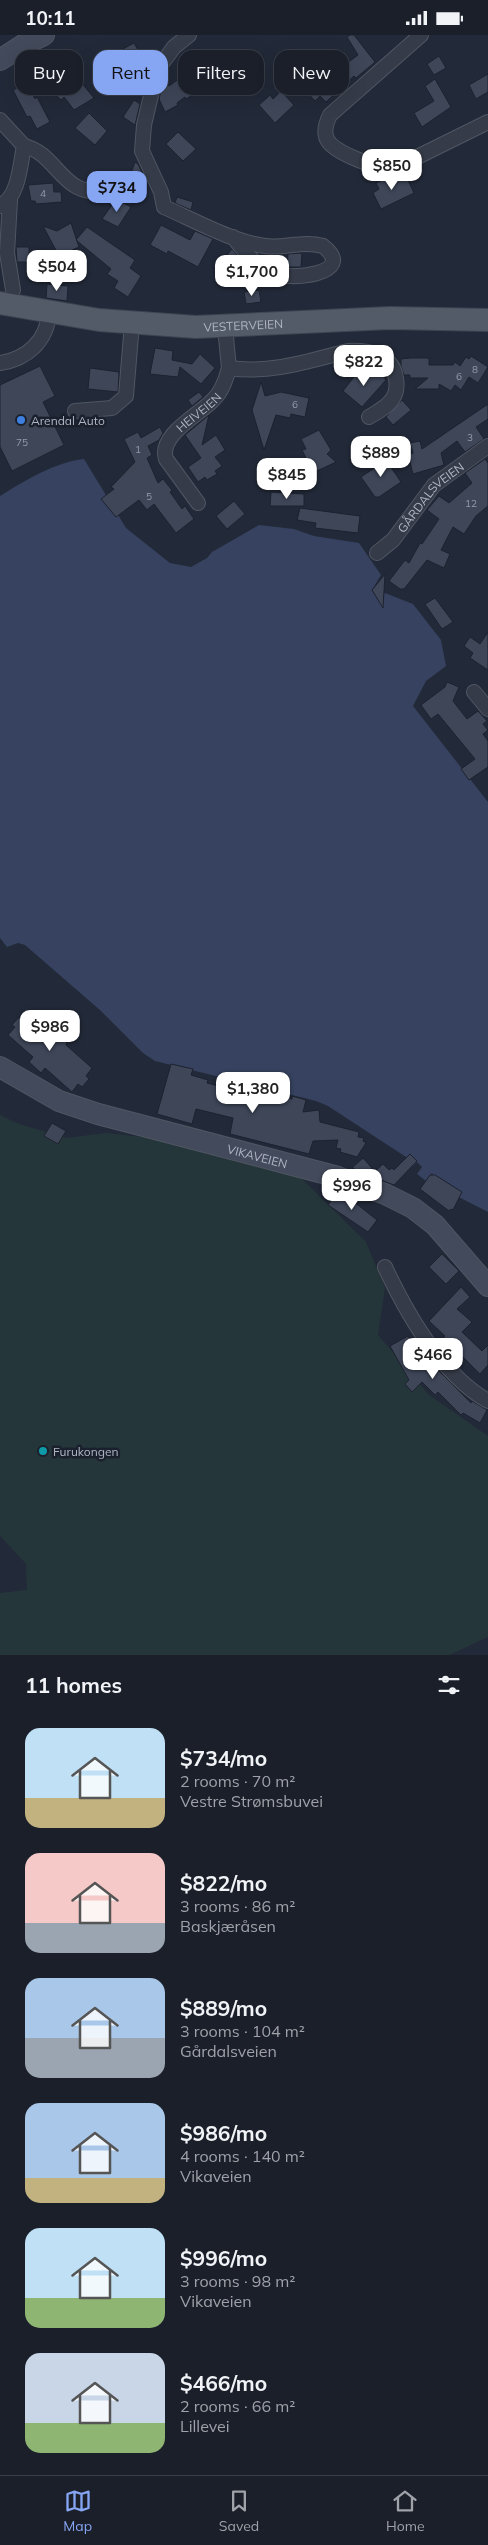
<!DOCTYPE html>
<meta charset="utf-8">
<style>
body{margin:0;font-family:Mulish,sans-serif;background:#232732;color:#f1f3f6;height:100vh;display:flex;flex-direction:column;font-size:19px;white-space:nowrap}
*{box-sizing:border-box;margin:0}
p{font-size:16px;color:#9fa2a8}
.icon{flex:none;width:28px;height:28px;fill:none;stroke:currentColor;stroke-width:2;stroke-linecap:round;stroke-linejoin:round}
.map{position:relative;height:1620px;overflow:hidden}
.details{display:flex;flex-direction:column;background:#1a1f2a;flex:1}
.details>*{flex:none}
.hud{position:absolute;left:15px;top:15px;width:459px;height:45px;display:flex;gap:10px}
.price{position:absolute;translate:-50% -42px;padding:0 11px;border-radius:10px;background:#fff;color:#222;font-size:16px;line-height:32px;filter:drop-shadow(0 1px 2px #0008)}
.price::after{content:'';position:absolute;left:50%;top:30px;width:15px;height:11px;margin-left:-8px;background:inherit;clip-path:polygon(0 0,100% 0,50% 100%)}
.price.selected{background:#86a5f3;color:#111}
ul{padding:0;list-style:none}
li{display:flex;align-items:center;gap:15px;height:125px;padding:0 25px}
li span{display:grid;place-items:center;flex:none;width:140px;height:100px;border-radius:15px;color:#555}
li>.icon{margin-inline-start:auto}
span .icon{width:60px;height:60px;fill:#fffc;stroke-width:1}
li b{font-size:21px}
h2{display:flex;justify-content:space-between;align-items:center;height:60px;padding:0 25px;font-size:21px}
.tag{padding:0 18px;border-radius:15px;background:#1a1f2a;box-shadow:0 5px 20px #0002,0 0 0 1px #383d47;font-size:18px;line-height:45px}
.tag.selected{background:#86a5f3;color:#111}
.status{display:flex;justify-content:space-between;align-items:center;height:35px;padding:0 25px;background:#1a1f2a;direction:ltr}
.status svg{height:14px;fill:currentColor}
.tabs{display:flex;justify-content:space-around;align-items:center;height:70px;border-top:1px solid #383d47;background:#1a1f2a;font-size:14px;color:#9fa2a8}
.tabs a{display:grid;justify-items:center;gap:2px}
.tabs .selected{color:#86a5f3}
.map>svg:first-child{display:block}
</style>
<div class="status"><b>10:11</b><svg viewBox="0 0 49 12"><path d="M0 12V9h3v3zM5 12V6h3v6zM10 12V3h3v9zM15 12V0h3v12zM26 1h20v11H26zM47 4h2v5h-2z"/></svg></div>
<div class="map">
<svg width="488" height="1620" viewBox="0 0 488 1620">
<rect width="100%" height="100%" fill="#222938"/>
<path fill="#25363a" d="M 0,1080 L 19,1089 L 66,1103 L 106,1098 L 151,1103 L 299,1141 L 366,1207 L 385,1253 L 378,1300 L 429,1360 L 488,1401 L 488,1602 L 449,1620 L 0,1620 L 0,1558 L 27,1555 L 26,1529 L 0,1501 Z"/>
<path fill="#36425f" d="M 84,424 L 126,493 L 170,528 L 191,532 L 207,523 L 212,517 L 259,490 L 294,494 L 314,501 L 359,508 L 381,540 L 372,555 L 378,564 L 385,558 L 413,569 L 441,605 L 446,631 L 426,646 L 413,671 L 488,767 L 488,1177 L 439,1152 L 432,1138 L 426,1146 L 417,1139 L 422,1132 L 417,1127 L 413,1131 L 406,1122 L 328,1071 L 316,1066 L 155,1026 L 143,1018 L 101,976 L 25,910 L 18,908 L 7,912 L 0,903 L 0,461 C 24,446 55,427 84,424 Z"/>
<path fill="#3e4658" stroke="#1d222f" d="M 350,0 L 354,0 L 375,27 L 356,43 L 354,41 L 326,67 L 320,61 L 315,66 L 304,54 L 314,44 L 319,49 L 358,20 L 347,2 Z
M 134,8 L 142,22 L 103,44 L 97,28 Z
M 439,21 L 446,33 L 434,40 L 427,29 Z
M 63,26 L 82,45 L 80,46 L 94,63 L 74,75 L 64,62 L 61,65 L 48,52 L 53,47 L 48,42 Z
M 196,31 L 202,40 L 205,38 L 211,46 L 209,48 L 213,53 L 203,61 L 199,56 L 186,64 L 185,62 L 177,68 L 178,70 L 165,77 L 159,64 L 162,51 L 167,48 L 169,51 Z
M 488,39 L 488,57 L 476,64 L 469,50 Z
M 435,44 L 451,72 L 422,92 L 414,78 L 434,66 L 425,51 Z
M 23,50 L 28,50 L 35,64 L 37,62 L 50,87 L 37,94 L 30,81 L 27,82 L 13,55 Z
M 281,56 L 294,70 L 275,88 L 259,70 L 270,60 L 273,64 Z
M 134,65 L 140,69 L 135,90 L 123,82 Z
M 89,78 L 107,96 L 95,110 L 75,93 Z
M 178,97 L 196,114 L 183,126 L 166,109 Z
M 135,127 L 138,129 L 142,138 L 140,144 L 130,141 Z
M 406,141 L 414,158 L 381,174 L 373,158 L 379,154 L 376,148 L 389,142 L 392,148 Z
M 53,148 L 54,157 L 61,157 L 62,167 L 36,169 L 35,166 L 31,166 L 28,150 Z
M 177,162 L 193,167 L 191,175 L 175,168 Z
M 118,165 L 131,172 L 118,192 L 102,184 L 114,167 Z
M 71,188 L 79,212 L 59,221 L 43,191 L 57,196 Z
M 161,190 L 190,205 L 195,196 L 213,204 L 198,232 L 168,216 L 167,219 L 150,210 Z
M 87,192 L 135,225 L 130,233 L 141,241 L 128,262 L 114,253 L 118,246 L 107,239 L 111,234 L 76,205 Z
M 16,212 L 29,212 L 29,227 L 17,227 Z
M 232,214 L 248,233 L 242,241 L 222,226 Z
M 302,218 L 301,232 L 287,232 L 288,219 Z
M 47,249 L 68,251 L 67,266 L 46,263 Z
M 259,255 L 261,267 L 246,269 L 244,257 Z
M 155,313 L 173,316 L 172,325 L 192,329 L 200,319 L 215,333 L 201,349 L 180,332 L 178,342 L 150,339 Z
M 471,321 L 488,332 L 478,348 L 469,342 L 461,355 L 455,350 L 451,356 L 439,349 L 439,354 L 415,354 L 428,343 L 410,343 L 410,340 L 404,340 L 401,331 L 401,324 L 410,323 L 429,323 L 429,330 L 453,330 L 455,327 L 460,331 L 466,322 L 469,324 Z
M 40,331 L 55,361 L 43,367 L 64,410 L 12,436 L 0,412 L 0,350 Z
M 375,332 L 386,345 L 362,372 L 343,356 L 357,338 L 365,344 Z
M 90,333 L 119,337 L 118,357 L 88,354 Z
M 261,347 L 265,361 L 281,357 L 309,363 L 305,382 L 291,379 L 290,383 L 276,380 L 264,415 L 252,375 Z
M 199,357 L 203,362 L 192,371 L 188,365 Z
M 402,365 L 411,375 L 393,390 L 386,382 Z
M 488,369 L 488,384 L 476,392 L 484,404 L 465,417 L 457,406 L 441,418 L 444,430 L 413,439 L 408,419 L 413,418 L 410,408 L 420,406 L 422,414 Z
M 209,380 L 202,410 L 216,400 L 225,415 L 215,422 L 222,431 L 215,436 L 217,439 L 207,445 L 205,442 L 198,447 L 188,432 L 201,423 L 185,400 Z
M 160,392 L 163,398 L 159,405 L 148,411 L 152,420 L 147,423 L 158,448 L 163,444 L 172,455 L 170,457 L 182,474 L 185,471 L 194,484 L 176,498 L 154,469 L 147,475 L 139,465 L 116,482 L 101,464 L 114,454 L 111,452 L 135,427 L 124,404 L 138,397 L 141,403 Z
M 319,395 L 331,415 L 327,419 L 336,427 L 317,436 L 314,429 L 310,431 L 302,415 L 306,414 L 301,404 Z
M 384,422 L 401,447 L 379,462 L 375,462 L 361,442 L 376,432 L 374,428 Z
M 485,424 L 488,428 L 488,471 L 476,481 L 464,499 L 453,492 L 441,515 L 450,519 L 444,533 L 427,525 L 404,554 L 400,554 L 389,546 L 405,525 L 409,528 L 420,508 L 422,509 L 439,484 L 427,475 L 439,461 L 449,468 L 472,448 L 465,438 Z
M 271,457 L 304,459 L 304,471 L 270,471 Z
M 234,466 L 245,479 L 227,494 L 216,481 Z
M 300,473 L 360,481 L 358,498 L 315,493 L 316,488 L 297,485 Z
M 385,539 L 383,573 L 372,555 Z
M 435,563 L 453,587 L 442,594 L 425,569 Z
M 488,597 L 488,635 L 470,623 L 473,618 L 464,611 L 470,602 L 480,609 Z
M 447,647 L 459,652 L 453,666 L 467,684 L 478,676 L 487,686 L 483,689 L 488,695 L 483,699 L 488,706 L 488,732 L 469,745 L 461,734 L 475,724 L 438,679 L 431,684 L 421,670 L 445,652 Z
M 28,977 L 55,1000 L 57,998 L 67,1008 L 66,1010 L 92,1033 L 86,1041 L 89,1044 L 82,1052 L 78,1049 L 72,1057 L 45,1033 L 41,1038 L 29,1027 L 33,1022 L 8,1000 L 15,992 L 12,990 L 19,982 L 22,984 Z
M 171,1029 L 193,1034 L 191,1040 L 208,1045 L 207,1048 L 242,1057 L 243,1051 L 292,1064 L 292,1061 L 306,1065 L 303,1077 L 319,1075 L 320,1087 L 359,1097 L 358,1102 L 364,1103 L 363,1106 L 366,1108 L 357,1122 L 340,1117 L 341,1114 L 336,1113 L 338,1105 L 313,1106 L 309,1119 L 230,1099 L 233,1083 L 196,1074 L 192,1089 L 157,1079 Z
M 52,1088 L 66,1096 L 58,1109 L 44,1101 Z
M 410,1119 L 417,1126 L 394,1150 L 370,1141 L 383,1129 L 389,1135 L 392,1133 L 394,1135 Z
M 363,1123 L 372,1133 L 365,1139 L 352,1133 Z
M 430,1140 L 435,1140 L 462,1157 L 453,1175 L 451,1174 L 449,1176 L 420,1154 Z
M 339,1155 L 377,1185 L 368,1197 L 328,1170 Z
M 442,1219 L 459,1236 L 446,1249 L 429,1232 Z
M 461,1252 L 470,1262 L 457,1274 L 472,1287 L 462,1297 L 482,1316 L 488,1310 L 488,1330 L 480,1339 L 459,1318 L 457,1320 L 445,1308 L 442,1304 L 445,1301 L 429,1286 Z
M 408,1301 L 429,1336 L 434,1331 L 471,1368 L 472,1366 L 487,1375 L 480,1388 L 463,1378 L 461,1380 L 438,1357 L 435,1360 L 422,1347 L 412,1357 L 405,1349 L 409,1345 L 390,1311 Z"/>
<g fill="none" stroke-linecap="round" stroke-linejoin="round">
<defs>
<g id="minor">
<path d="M 189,0 L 174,12 L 157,35 L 144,90 L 142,116 L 161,157 L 164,172 C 194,185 233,207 265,211 C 284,214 303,205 323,211 C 359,239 288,247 269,237 C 254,230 243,214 233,202"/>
<path d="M 421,0 L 330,80 C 326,88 323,98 328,106 C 336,118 375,133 389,133 C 393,132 397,130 401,130 L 488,87"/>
<path d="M 0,85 L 24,111 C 20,130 19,162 0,171"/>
<path d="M 24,111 C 48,116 58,142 77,152 C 88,158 101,157 113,158"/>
<path d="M 10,165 L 7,218 L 13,255"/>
<path d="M 225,292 L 229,333 C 270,339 308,326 348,316 C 368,315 394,320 396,344 C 397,350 397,357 393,363 C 388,372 377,377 369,382"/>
<path d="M 0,328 C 27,324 47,306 49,278"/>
<path d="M 75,376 L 112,373 L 126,361 L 132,288"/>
<path id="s1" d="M 198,468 L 166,424 C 158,400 199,380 213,365 C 222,357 226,344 229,333"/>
<path id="s2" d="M 377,518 L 393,505 L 434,450 L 488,411"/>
<path d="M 474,657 L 488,674"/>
<path d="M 385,1232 C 407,1279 442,1340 488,1366"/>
</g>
<g id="secondary">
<path d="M 0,25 L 23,10 L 44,0"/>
<path id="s3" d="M 0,1032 L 59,1066 L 98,1079 L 338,1142 L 385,1159 L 413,1173 L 435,1190 L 488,1251"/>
</g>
<g id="primary">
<path id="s4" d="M 0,268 L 99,285 L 196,292 L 390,283 L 488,285"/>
</g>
</defs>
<use href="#minor" stroke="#505663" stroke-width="16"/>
<use href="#secondary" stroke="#505663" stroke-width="22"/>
<use href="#primary" stroke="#3f4452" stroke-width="24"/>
<use href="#minor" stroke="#353b48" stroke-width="14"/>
<use href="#secondary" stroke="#434a5b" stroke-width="20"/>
<use href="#primary" stroke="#535a68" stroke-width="22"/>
</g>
<circle fill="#3f7fe0" stroke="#1b202d" stroke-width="2" cx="21" cy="385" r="5"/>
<circle fill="#0f9aa8" stroke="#1b202d" stroke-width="2" cx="43" cy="1416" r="5"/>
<g text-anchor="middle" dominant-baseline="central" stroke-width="5" stroke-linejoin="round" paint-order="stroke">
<g font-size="10" fill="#949aaa">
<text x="43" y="158">4</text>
<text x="475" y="334">8</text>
<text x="459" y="341">6</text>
<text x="295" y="369">6</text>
<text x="470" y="402">3</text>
<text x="22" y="407">75</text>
<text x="138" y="414">1</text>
<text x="149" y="461">5</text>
<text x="471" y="468">12</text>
</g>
<g font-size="12" fill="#b0b6c5" stroke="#1b202d">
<text stroke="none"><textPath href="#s4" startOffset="245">VESTERVEIEN</textPath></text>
<text stroke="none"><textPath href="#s1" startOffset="115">HEIVEIEN</textPath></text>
<text stroke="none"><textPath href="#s2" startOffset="78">GÅRDALSVEIEN</textPath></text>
<text stroke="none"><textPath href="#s3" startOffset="274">VIKAVEIEN</textPath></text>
</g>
<g font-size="12" fill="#b0b6c5" stroke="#1b202d" text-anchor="start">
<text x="31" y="385">Arendal Auto</text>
<text x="53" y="1416">Furukongen</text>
</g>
</g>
</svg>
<b class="price" style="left:392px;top:156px">$850</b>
<b class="price selected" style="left:117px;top:178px">$734</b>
<b class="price" style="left:57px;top:257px">$504</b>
<b class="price" style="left:252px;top:262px">$1,700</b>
<b class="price" style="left:364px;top:352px">$822</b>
<b class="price" style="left:381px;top:443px">$889</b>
<b class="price" style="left:287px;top:465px">$845</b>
<b class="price" style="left:50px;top:1017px">$986</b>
<b class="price" style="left:253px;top:1079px">$1,380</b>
<b class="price" style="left:352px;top:1176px">$996</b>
<b class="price" style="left:433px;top:1345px">$466</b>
<div class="hud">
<a class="tag">Buy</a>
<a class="tag selected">Rent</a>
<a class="tag">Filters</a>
<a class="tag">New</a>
</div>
</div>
<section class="details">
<h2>11 homes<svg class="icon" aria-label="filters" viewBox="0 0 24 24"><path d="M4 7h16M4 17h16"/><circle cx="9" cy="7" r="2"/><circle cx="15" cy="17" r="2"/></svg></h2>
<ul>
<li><span style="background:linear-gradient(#bfe0f5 70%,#c2b280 0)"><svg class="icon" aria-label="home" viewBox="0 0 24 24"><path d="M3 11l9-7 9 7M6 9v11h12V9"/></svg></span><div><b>$734/mo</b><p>2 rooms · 70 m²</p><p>Vestre Strømsbuvei</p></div></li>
<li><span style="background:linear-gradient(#f6c9c9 70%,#9aa5b1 0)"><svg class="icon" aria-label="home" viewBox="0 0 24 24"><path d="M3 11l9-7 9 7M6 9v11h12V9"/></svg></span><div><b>$822/mo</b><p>3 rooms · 86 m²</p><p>Baskjæråsen</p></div></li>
<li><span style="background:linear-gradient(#a9c7e8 60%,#9aa5b1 0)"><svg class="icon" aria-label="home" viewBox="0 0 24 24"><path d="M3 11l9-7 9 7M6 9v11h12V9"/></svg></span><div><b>$889/mo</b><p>3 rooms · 104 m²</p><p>Gårdalsveien</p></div></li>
<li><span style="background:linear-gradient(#a9c7e8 75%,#c2b280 0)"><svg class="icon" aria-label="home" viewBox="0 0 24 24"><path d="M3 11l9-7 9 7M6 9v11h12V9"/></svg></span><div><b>$986/mo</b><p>4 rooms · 140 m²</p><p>Vikaveien</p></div></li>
<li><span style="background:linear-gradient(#bfe0f5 70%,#8fb573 0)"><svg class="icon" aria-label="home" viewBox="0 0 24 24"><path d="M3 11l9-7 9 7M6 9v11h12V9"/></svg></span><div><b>$996/mo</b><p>3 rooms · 98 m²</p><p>Vikaveien</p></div></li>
<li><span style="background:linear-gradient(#c9d6e8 70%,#8fb573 0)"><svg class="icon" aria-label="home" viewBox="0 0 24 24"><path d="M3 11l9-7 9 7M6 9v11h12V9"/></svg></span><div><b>$466/mo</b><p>2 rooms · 66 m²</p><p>Lillevei</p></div></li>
</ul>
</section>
<nav class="tabs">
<a class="selected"><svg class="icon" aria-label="map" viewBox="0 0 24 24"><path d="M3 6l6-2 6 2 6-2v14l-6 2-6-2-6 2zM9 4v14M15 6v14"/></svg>Map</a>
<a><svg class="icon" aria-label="saved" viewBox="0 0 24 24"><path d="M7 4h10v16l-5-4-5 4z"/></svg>Saved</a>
<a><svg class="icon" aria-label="home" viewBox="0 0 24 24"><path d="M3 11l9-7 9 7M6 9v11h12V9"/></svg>Home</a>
</nav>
